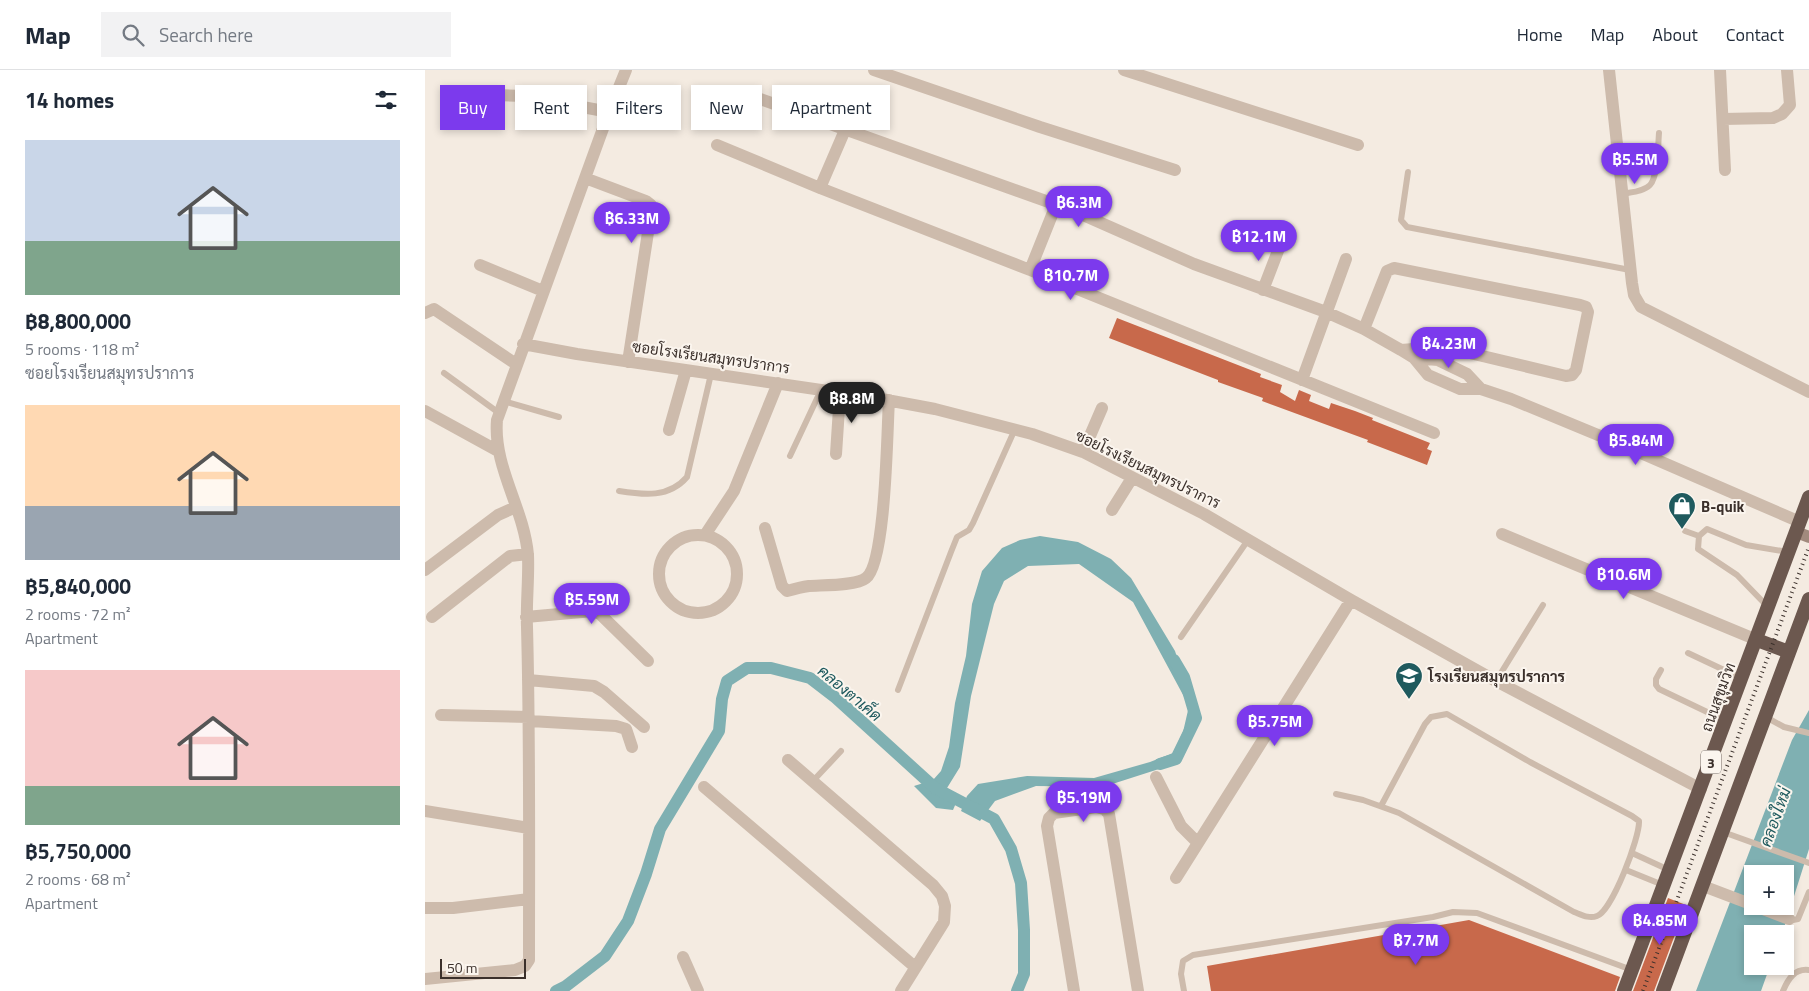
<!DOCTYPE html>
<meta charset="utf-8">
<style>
body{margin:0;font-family:"Titillium Web",Sarabun,sans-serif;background:#f2f2f3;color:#1f2937;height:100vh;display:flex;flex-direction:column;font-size:19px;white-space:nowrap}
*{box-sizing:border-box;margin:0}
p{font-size:16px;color:#747a83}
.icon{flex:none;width:28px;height:28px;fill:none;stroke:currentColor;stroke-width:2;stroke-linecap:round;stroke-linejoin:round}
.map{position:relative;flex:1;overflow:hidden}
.sheet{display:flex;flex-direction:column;background:#fff;width:425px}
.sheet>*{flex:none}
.hud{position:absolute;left:15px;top:15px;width:475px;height:45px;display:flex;gap:10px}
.tools{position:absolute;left:1319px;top:795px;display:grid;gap:10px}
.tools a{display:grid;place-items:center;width:50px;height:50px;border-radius:0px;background:#fff;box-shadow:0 2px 8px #0003;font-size:25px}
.scale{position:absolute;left:15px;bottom:12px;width:86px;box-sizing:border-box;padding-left:5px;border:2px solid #3b302b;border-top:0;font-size:14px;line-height:18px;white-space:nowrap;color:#3b302b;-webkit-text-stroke:4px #fbf5ee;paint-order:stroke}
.price{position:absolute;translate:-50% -42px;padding:0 11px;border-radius:18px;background:#7c3aed;color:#fff;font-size:16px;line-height:32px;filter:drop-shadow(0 1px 2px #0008)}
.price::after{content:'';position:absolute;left:50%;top:30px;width:15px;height:11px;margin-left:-8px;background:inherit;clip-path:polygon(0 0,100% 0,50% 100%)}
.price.selected{background:#222;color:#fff}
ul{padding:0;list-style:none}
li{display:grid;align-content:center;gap:10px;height:265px;padding:0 25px}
li span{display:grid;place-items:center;height:155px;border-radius:0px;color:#555}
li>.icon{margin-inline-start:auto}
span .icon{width:90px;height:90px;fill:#fffc;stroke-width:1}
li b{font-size:21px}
h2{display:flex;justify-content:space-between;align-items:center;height:60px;padding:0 25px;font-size:21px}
.chip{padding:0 18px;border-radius:0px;background:#fff;box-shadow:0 2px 8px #0003;font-size:18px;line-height:45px}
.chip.selected{background:#7c3aed;color:#fff}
header{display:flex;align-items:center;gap:30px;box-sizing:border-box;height:70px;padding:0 25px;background:#fff;border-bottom:1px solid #e0e1e3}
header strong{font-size:24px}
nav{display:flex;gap:28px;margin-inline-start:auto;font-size:18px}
.search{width:350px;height:45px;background:#f2f2f3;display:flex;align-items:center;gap:12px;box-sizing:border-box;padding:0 18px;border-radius:0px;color:#747a83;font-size:19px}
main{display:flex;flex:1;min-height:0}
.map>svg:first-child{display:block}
</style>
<header>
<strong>Map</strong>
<div class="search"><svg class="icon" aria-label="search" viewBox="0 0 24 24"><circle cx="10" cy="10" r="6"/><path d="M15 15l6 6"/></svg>Search here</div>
<nav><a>Home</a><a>Map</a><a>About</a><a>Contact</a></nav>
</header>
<main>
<section class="sheet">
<h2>14 homes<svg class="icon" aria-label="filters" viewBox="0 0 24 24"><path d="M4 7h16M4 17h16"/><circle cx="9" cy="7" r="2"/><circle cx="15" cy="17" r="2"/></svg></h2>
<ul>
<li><span style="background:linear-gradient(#c9d6e8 65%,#7fa58c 0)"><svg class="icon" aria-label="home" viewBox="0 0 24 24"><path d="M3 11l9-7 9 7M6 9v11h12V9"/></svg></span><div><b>฿8,800,000</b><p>5 rooms · 118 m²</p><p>ซอยโรงเรียนสมุทรปราการ</p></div></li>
<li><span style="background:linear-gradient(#ffd9b3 65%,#9aa5b1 0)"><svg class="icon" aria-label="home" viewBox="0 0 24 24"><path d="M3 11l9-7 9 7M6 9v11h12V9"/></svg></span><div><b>฿5,840,000</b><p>2 rooms · 72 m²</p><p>Apartment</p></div></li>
<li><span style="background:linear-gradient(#f6c9c9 75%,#7fa58c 0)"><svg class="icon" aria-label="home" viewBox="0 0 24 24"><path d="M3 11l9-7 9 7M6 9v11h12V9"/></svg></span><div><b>฿5,750,000</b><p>2 rooms · 68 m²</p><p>Apartment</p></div></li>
</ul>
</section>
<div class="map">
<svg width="1384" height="921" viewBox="0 0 1384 921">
<rect width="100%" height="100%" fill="#f4ebe1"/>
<path fill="#7fb0b2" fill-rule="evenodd" d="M 615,466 L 653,472 L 686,489 L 706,508 L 750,581 L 767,632 L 770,650 L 751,689 L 734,699 L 678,717 L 611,716 L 570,731 L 555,751 L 536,741 L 542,726 L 553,714 L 602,706 L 669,708 L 725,692 L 748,683 L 758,662 L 764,636 L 708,532 L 654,494 L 603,496 L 579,511 L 569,534 L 546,626 L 535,697 L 522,718 L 534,726 L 528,740 L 511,738 L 489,716 L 508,710 L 516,701 L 524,677 L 530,633 L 541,586 L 547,534 L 557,501 L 577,478 L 595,470 Z
M 1384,640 L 1384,779 L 1357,864 L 1328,864 L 1328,896 L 1345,896 L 1336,921 L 1271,921 L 1367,670 ZM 1328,804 L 1360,804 L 1360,836 L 1328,836 Z"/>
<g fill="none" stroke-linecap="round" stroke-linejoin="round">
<path stroke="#7fb0b2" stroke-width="12" d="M 735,694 L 751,689 L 771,648 L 759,607 L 749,590
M 131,921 L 141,916 L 180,886 L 203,851 L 221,804 L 235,759 L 294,661 L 297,629 L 302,611 L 322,598 L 346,598 L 385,608 L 411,628 L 510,718 L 569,749 L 586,779 L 596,813 L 599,860 L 599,904 L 592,921"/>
</g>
<path fill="#c8694b" d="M 692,248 L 836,304 L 835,307 L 857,315 L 855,322 L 870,331 L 874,320 L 886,325 L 884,331 L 904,339 L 906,333 L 930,341 L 948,348 L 947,350 L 1005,373 L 1002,379 L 1007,381 L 1002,395 L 942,372 L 943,370 L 837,331 L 838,328 L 793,312 L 793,310 L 684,268 Z
M 1243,828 L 1261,835 L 1229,921 L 1208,921 Z
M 1044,850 L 1195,907 L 1190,921 L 786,921 L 782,896 Z"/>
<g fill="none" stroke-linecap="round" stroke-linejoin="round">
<path stroke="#cdbbac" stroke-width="6" d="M 983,102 L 976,150 L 982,157 L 1205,200
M 1197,124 C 1206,122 1218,122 1225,115 C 1233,107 1233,75 1234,63
M 19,303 L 74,343
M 78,331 L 134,347
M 365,386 L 396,320
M 194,421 C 219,425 244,428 262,407 L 286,304
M 1260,461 L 1274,466
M 1343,537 L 1312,505 L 1273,479 L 1274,466 L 1282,459 L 1321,475 L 1363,482
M 756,567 L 823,470
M 1263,583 L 1316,608
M 1236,600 L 1231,609 L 1231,615 L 1234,619 L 1301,651
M 1071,611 L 1118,535
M 473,620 L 526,482 L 532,467 L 544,460 L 548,453 L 590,359
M 1339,646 L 1359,657 L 1384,663
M 387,712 L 416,681
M 911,724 L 938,730 L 974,743 L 1149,842 C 1157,845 1164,849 1172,846 C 1187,841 1215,767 1214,751 L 1207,746 L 1105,692 L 1022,644 L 1006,647 L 1000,654 L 956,736
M 1298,762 L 1384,793
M 1207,783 L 1244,800
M 1201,800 L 1238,815
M 1364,849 L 1368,850 L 1373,849 L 1384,822
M 759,921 L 756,904 L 758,891 L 768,885 L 1008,847 L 1028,842 L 1052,843 L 1207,900
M 1358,921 C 1363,909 1370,898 1384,900"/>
<path stroke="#cdbbac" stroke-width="12" d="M 449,0 L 615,57 L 750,100
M 699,0 L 933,75
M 1184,0 L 1207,213 L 1209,225 L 1216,237 L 1384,322
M 1295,0 L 1300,100
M 321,24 L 649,141 L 769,194 L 901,242 L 939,259 L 976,280 L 989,288 L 1003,305 L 1035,319 L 1056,319 L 1086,329 L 1202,377 L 1375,452
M 38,44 L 42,25 L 46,24 L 99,26 L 184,42
M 1298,49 L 1348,48 L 1357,44 L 1365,35 L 1362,0
M 292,75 L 395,118 L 605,200 L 1009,363
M 160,108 L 221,131 L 226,135 L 226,143 L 203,292
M 395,118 L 420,60
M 55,195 L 118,221
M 605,200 L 631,135
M 838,220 L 856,173
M 0,243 L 9,239 L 91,294
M 939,259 L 962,201 L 969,198 L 1155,235 L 1161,237 L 1163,242 L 1151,300 L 1147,305 L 1141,306 L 1028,279 L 1015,277 L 976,280
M 98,274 L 152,284 L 451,328 L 510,339 L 607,364 L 658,382 L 779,444 L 926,530 L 1071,611 L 1276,719
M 989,288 L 1013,290 L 1042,304 L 1056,319
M 877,310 L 921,189
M 0,341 L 73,381
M 244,360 L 261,300
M 658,382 L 677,338
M 411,384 L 415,323
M 687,440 L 707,408
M 340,458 L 357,516 L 362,521 C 369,519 377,517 384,516 C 397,515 431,516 441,508 C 461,493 462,360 464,330
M 1077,464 L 1332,570
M234 504a39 39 0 1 1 78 0a39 39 0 1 1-78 0Z
M 280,465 L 309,421 L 353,313
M 0,500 L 73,445 L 91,437
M 7,547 L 85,486 L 103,484
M 101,547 L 168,541 L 175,544 L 223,591
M 103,610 L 169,616 L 179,622 L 219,657
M 16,645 L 104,647
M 105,651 L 191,656 L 201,659 L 207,677
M 363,690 L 508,815 L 517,826 L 520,836 L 519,852 L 476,921
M 731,707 L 756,756 L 773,773
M 279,717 L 490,897
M 0,741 L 104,758
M 751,808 L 926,530
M 1278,816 L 1328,835
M 1330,836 L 1364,849
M 0,838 L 28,838 L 104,829
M 258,887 L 273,921
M 0,909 L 90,900 L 100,896 L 104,890 C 104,779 105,668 102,557 C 101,533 104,509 103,485 C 99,438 68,397 72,350 L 184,42 L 201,0
M 649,921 L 622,756 L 624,748 L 629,743 L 671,737 L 679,739 L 684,744 L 713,921"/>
<path stroke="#a18a7d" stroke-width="12" d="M 1371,462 L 1384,467"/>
<path stroke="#6c584f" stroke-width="14" d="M 1332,570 L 1364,582
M 1199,921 L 1384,427
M 1238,921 L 1384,529"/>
<path stroke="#3b302b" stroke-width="4" stroke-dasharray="1 4" stroke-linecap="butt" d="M 1218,921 L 1384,477"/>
</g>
<defs>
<symbol id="shop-pin" viewBox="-11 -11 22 30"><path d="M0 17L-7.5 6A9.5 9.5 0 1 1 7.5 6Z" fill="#1f5a5e" stroke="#fbf5ee"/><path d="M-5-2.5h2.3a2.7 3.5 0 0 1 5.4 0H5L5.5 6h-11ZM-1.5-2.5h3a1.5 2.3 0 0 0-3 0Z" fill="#fff"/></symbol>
<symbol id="school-pin" viewBox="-11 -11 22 30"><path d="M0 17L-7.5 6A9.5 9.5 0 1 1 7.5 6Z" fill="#1f5a5e" stroke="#fbf5ee"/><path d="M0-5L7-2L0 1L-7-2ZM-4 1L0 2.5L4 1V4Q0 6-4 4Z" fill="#fff"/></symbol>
</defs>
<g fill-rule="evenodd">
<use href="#shop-pin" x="1241" y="420" width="32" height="43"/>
<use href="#school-pin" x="968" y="590" width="32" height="43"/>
</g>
<g text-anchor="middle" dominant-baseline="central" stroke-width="4" stroke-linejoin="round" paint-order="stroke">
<rect fill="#fbf5ee" stroke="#756b66" stroke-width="1" x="1276" y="680.5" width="20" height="23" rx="4"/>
<g font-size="14" font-weight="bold" fill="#3b302b">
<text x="1286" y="692">3</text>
</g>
<g font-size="15" fill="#3b302b" stroke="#fbf5ee">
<text transform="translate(286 287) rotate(8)">ซอยโรงเรียนสมุทรปราการ</text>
<text transform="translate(723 399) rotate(26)">ซอยโรงเรียนสมุทรปราการ</text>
<text transform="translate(1293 627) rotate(-70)">ถนนสุขุมวิท</text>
</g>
<g font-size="15" font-weight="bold" fill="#3b302b" stroke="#fbf5ee" text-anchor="start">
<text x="1276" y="436">B-quik</text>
<text x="1003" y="606">โรงเรียนสมุทรปราการ</text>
</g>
<g font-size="16" font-style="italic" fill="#1f5a5e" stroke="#fbf5ee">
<text transform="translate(425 623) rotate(40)">คลองตาเค็ด</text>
<text transform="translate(1350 747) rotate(-70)">คลองใหม่</text>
</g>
</g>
</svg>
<div class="tools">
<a>+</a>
<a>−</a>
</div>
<div class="scale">50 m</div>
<b class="price" style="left:1210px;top:115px">฿5.5M</b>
<b class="price" style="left:654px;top:158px">฿6.3M</b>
<b class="price" style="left:207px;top:174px">฿6.33M</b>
<b class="price" style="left:834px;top:192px">฿12.1M</b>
<b class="price" style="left:646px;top:231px">฿10.7M</b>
<b class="price" style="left:1024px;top:299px">฿4.23M</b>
<b class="price selected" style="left:427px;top:354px">฿8.8M</b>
<b class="price" style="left:1211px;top:396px">฿5.84M</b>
<b class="price" style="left:1199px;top:530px">฿10.6M</b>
<b class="price" style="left:167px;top:555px">฿5.59M</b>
<b class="price" style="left:850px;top:677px">฿5.75M</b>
<b class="price" style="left:659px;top:753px">฿5.19M</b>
<b class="price" style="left:1235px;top:876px">฿4.85M</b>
<b class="price" style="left:991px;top:896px">฿7.7M</b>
<div class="hud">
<a class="chip selected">Buy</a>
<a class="chip">Rent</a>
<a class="chip">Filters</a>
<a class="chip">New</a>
<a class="chip">Apartment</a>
</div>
</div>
</main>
